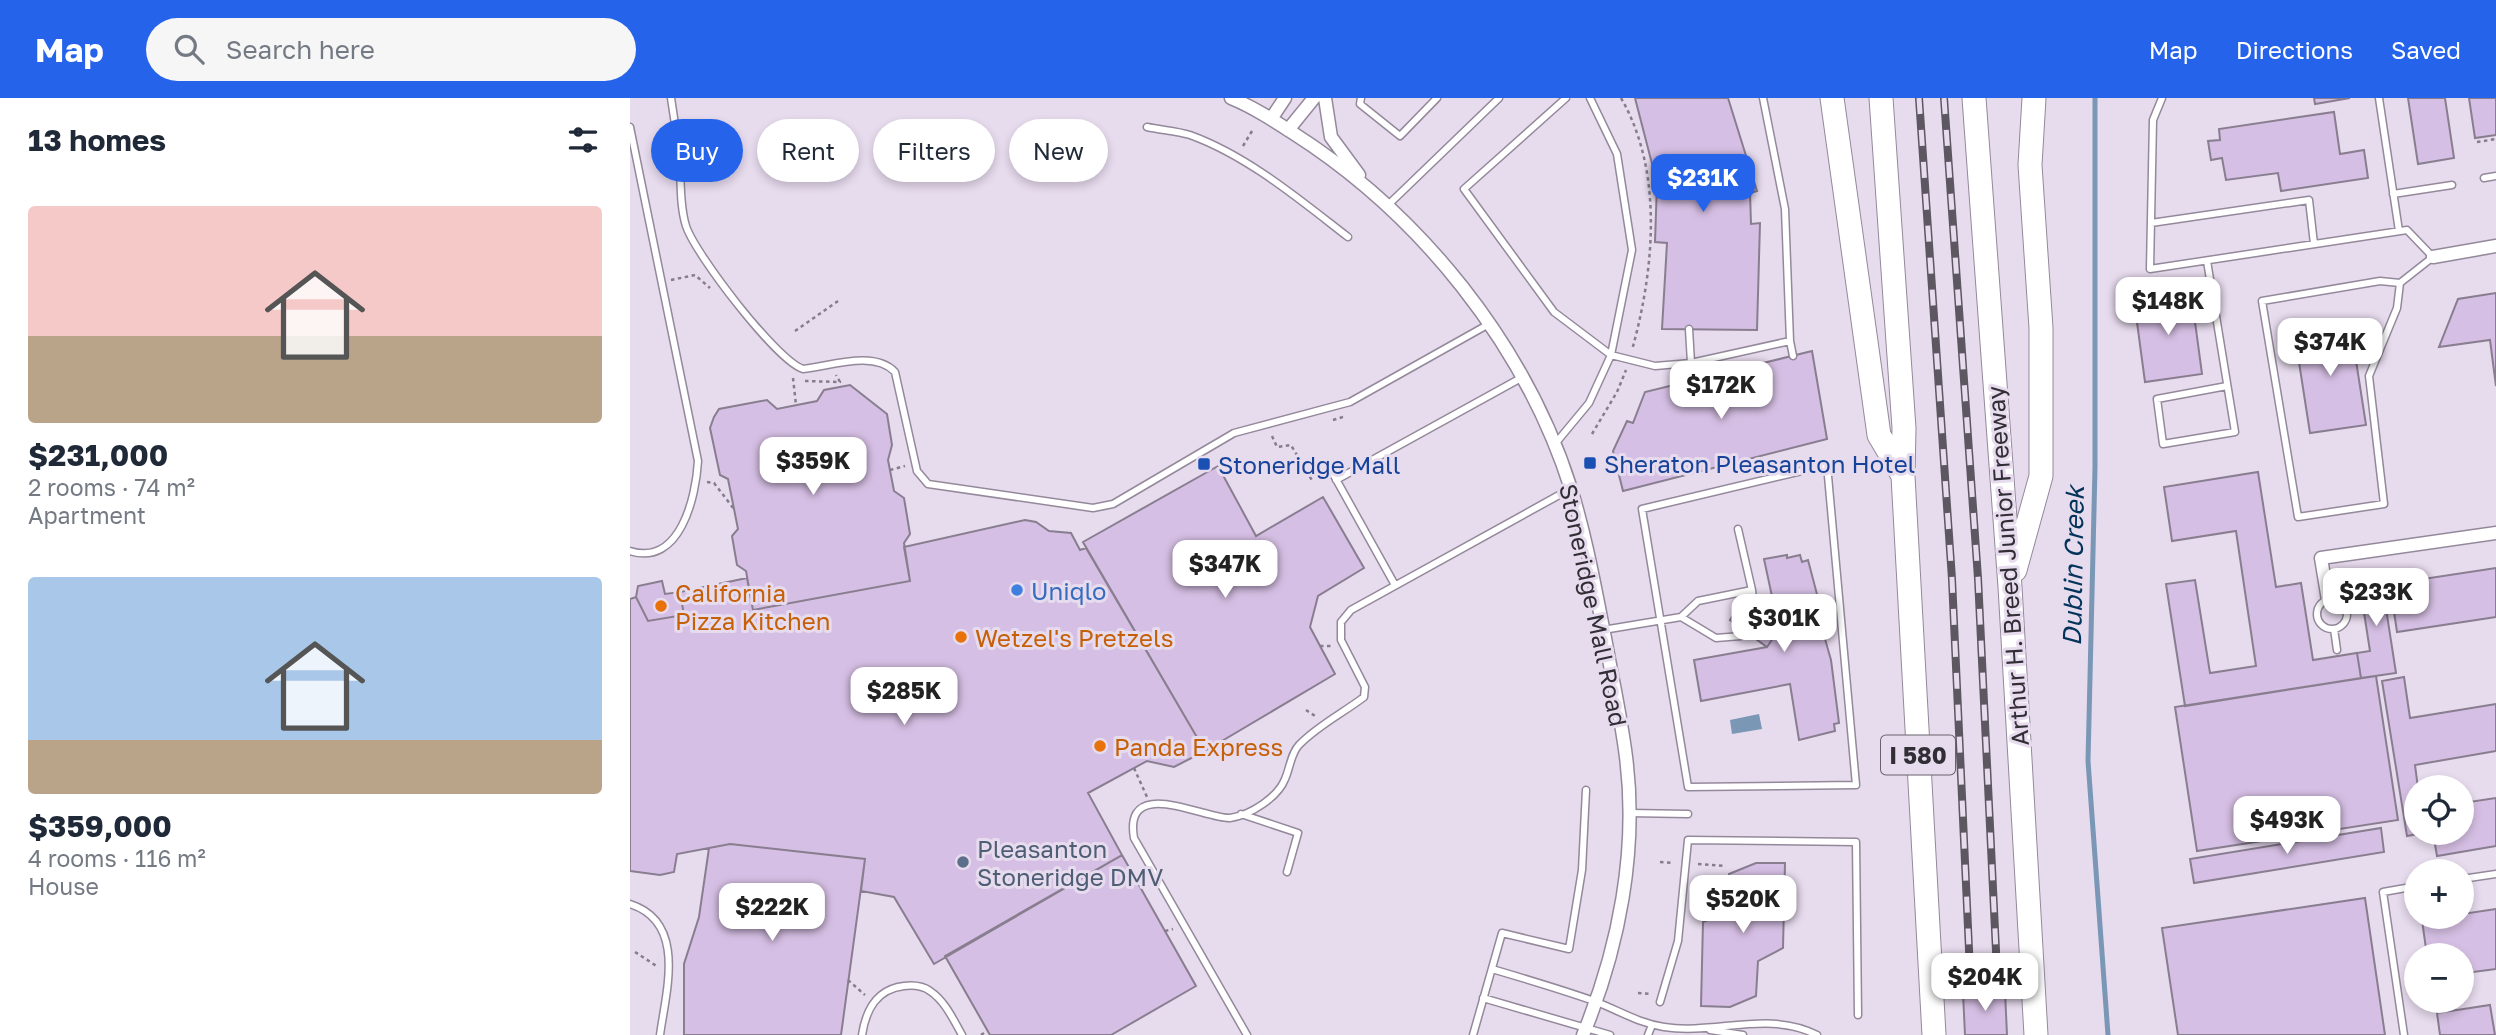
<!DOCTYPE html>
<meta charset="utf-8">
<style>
body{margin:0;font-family:"Golos Text",sans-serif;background:#f6f6f7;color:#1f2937;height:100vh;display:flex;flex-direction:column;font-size:26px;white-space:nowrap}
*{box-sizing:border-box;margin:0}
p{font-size:23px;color:#747a83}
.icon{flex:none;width:38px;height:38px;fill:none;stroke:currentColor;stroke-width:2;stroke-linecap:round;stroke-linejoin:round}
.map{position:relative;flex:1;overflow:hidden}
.panel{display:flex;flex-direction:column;background:#fff;width:630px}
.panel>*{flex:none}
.guide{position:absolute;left:21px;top:21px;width:665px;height:63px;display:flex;gap:14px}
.fabs{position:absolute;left:1774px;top:677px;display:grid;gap:14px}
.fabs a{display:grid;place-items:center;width:70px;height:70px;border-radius:50%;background:#fff;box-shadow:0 4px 10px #0003;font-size:35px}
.price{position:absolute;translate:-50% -60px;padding:0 16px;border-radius:14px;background:#fff;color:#222;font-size:23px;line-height:46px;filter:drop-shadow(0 2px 4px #0008)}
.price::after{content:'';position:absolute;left:50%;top:42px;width:21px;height:16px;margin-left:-10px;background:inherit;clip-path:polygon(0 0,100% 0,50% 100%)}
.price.selected{background:#2563eb;color:#fff}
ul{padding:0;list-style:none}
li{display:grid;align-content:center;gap:14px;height:371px;padding:0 28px}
li span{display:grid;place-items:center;height:217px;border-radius:7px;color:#555}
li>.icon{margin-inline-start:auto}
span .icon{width:126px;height:126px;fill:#fffc;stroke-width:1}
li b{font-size:30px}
h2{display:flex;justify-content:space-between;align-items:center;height:84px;padding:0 28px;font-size:30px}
.chip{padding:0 24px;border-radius:32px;background:#fff;box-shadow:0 4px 10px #0003;font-size:24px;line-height:63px}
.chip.selected{background:#2563eb;color:#fff}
header{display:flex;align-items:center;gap:42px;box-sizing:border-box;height:98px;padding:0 35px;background:#2563eb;color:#fff}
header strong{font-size:33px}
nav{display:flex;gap:38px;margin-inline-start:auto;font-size:24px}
.search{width:490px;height:63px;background:#f6f6f7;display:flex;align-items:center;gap:18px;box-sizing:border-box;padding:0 24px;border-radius:38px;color:#747a83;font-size:26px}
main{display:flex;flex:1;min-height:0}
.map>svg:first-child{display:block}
</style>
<header>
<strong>Map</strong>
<div class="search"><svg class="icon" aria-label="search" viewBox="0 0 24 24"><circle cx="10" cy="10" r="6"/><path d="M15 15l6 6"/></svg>Search here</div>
<nav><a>Map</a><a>Directions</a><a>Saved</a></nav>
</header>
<main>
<section class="panel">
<h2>13 homes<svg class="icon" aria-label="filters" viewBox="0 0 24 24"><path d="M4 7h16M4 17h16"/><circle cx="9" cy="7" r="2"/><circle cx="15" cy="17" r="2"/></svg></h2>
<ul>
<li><span style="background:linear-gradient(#f6c9c9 60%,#b9a48a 0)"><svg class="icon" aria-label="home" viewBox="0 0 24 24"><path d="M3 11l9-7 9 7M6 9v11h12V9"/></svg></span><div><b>$231,000</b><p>2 rooms · 74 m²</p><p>Apartment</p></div></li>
<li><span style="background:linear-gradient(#a9c7e8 75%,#b9a48a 0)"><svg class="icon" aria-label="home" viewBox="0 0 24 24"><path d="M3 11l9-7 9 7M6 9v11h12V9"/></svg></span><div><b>$359,000</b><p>4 rooms · 116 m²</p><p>House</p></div></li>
</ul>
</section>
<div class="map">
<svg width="1866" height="937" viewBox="0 0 1866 937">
<rect width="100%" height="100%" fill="#e7dbee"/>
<path fill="#7a97b5" d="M 1129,616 L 1132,631 L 1102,636 L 1100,622 Z"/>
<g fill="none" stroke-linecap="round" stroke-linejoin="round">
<path stroke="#7a97b5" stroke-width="5" d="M 1465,0 L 1465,370 L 1458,663 L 1478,937"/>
</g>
<path fill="#d6bfe4" stroke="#897e90" stroke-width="2" d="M 1005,0 L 1098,0 L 1127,93 L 1120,95 L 1121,126 L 1130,125 L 1127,232 L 1032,231 L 1037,145 L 1025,144 L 1027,85 Z
M 1684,0 L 1720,0 L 1685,6 Z
M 1778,0 L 1815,0 L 1824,60 L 1788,66 Z
M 1839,0 L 1866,0 L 1866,37 L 1845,40 Z
M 1704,14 L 1710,56 L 1734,52 L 1738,80 L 1651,93 L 1648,75 L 1596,82 L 1592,60 L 1581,62 L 1578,43 L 1590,42 L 1589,31 Z
M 1561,194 L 1572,276 L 1515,284 L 1504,202 Z
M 1866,195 L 1866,288 L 1860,242 L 1809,249 L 1828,201 Z
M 1720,224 L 1736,327 L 1680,335 L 1664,232 Z
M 1182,253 L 1197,341 L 993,393 L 983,353 L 997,323 L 1003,325 L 1015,294 Z
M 220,287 L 257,316 L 262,347 L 258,362 L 264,393 L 274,400 L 280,436 L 274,445 L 280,483 L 123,512 L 116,473 L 107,467 L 102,438 L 108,431 L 98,381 L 90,377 L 80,330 L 84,319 L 89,311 L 137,302 L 147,311 L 187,303 L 194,292 Z
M 588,368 L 626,438 L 693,399 L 734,470 L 688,498 L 680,529 L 705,576 L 575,653 L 453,444 Z
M 1628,374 L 1646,489 L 1671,485 L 1683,562 L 1727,555 L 1731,580 L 1555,608 L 1536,486 L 1565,482 L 1580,575 L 1626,568 L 1606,433 L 1542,443 L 1534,389 Z
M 395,422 L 406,424 L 419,433 L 441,435 L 450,452 L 456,450 L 575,653 L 544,669 L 517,663 L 458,695 L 492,757 L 304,866 L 264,799 L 231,793 L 235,761 L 100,746 L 47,756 L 44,774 L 30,777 L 0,773 L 0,501 L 6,499 L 18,523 L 54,517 L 50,494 L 117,480 L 123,512 L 280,483 L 274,449 Z
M 1157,457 L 1157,460 L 1170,457 L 1172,464 L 1178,462 L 1194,523 L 1196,533 L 1193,534 L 1201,562 L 1209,625 L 1204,626 L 1205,633 L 1169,642 L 1160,586 L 1071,603 L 1064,562 L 1137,549 L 1149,531 L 1134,461 Z
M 1866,470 L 1866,519 L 1767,534 L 1760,486 Z
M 1750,472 L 1766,575 L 1731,580 L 1727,555 L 1740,553 L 1728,476 Z
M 32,483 L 35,496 L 50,494 L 54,517 L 18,523 L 6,499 L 8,488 Z
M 1111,505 L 1149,531 L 1137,549 L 1100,522 Z
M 1746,578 L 1768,722 L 1567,753 L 1545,609 Z
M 1774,579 L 1780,620 L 1866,606 L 1866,653 L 1785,667 L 1788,690 L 1787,735 L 1793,735 L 1777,738 L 1752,583 Z
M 1866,700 L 1866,748 L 1807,758 L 1803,735 L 1832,735 L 1832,705 Z
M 1751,730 L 1754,754 L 1564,785 L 1560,761 Z
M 100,746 L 235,761 L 211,937 L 54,937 L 54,866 L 69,819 L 79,750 Z
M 492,757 L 566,888 L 481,937 L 360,937 L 315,858 Z
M 1126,765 L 1155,765 L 1153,850 L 1128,863 L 1126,898 L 1100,909 L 1071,908 L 1073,824 L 1099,812 L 1099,776 Z
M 1735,800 L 1755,937 L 1548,937 L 1532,830 Z
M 1866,811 L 1866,871 L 1835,875 L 1838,891 L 1832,892 L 1832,858 L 1797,858 L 1792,822 L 1832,819 L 1832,816 Z
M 1375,893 L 1377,937 L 1335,937 L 1333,895 Z
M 1860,907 L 1865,937 L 1810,937 L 1807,915 Z"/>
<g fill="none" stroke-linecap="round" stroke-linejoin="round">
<defs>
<path id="lane" d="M 41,0 C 45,23 48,46 50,69 C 51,88 50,109 56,128 C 65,156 147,263 173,271 C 201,268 244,252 265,274 L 287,373 L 298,386 L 463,410 L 483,406 L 604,335 L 720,304 L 859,226
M 731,0 L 730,6 L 770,38 L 807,0
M 936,0 L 834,91 L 924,214 L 981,257 L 1002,152 L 987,56 L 960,0
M 1133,0 L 1155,111 L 1160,243
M 1532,0 L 1523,22 L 1520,171 L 1777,132 L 1803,159 L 1770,185 L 1750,183 L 1632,203 L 1668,419 L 1754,406 L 1739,278 L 1767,210 L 1770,185
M 1749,0 L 1769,133
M 0,29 L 68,363 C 66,399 50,469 0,453
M 517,29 C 531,32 547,33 560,37 C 618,58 670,102 718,139
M 1854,80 L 1866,78
M 1763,96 L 1822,87
M 757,108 L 869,0
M 1521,125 L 1679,102 L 1684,146
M 1577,163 L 1605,334 L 1533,346 L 1527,301 L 1597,288
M 1059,231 L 1061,265 L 1066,282
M 925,346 L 959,305 L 981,257 L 1025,268 L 1061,265 L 1160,243 L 1163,258
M 1197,367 L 1226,687 L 1058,689 L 1012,411 Z
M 702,374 L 765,487
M 706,382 L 891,280
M 1108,431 L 1122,492
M1687 516a15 15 0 1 1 30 0a15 15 0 1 1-30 0Z
M 1704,531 L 1707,552
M 973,532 L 1051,519 L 1086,540 L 1111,538 C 1124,522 1125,512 1122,492 L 1068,503 L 1051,519
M 999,715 L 1058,716
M 611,716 L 668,735 L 657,774
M 1832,781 L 1866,776
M 0,806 C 57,824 36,893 30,937
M 862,871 C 896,881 930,891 964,903 C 988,912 1008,925 1034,929 C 1085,937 1139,912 1187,937
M 853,900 L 980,937
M 1030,904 L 1048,843 L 1058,742 L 1226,744 L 1228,917
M 1080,932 L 1113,937
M 232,937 C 236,911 247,891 274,888 C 283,887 293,888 300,893 C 315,903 323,921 332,937
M 617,937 L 504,740 C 493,676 577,722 600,720 C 621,717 648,699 655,681 C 660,670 661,655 669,647 C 687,628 713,615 734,599 L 735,589 L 711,542 L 711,524 L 721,512 L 940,391
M 843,937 L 872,835 L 939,851 L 952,772 L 956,692
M 1018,937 L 1022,927
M 1774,937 L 1753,794 L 1787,788"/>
<path id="street" d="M 601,0 C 623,9 643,22 663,35 C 790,116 895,246 941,391 C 956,439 965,490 975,540 C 982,579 991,619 996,659 C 1008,752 989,850 953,937
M 695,0 L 701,39 L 729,77
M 641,21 L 655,0
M 658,32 L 684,0
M 1803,159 L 1866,148
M 1698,502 L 1691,460 L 1866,435"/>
<path id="highway" d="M 1202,0 L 1249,337 L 1272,376
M 1251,0 L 1274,330 L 1273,378 L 1304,937
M 1344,0 L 1380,489 L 1406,937
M 1385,472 L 1411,378 L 1411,230 L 1400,67 L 1404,0"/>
</defs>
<use href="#lane" stroke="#94899b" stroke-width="9"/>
<use href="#street" stroke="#94899b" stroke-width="15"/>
<use href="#highway" stroke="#94899b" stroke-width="25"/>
<path stroke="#857d8a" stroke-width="2.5" stroke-dasharray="3.5 3.5" stroke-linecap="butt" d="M 991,0 C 1034,74 1024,173 1002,252
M 1847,44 L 1866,41
M 613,48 L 622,33
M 41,182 L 65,177 L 80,190
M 165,233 L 208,203
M 163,280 L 166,307
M 175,283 L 210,284 L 206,277
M 703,322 L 716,318
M 962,336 L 987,294 L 996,272
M 642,338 L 647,349 L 661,347 L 683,384
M 260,372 L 275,368
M 77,384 L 84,385 L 104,411
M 690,548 L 701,548
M 676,612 L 685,618
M 504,670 L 517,699
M 1030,764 L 1044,765
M 1068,766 L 1096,768
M 535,833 L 543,831
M 5,854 L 28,869
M 218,882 L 235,897
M 1008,895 L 1022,896
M 1796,908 L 1835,903
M 351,937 L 357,933"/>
<use href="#lane" stroke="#fff" stroke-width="6"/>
<use href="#street" stroke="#fff" stroke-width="12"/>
<use href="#highway" stroke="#fff" stroke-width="23"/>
<defs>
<path id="rail" d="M 1289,0 L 1322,481 L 1341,895
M 1314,0 L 1348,480 L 1368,894"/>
</defs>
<use href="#rail" stroke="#5d5761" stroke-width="8"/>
<use href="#rail" stroke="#e7dbee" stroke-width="5" stroke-dasharray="16" stroke-linecap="butt"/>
</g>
<g fill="#1a4fb4" stroke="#e7dbee" stroke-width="2.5">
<rect x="953" y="358" width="14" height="14" rx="3.5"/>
<rect x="567" y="359" width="14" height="14" rx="3.5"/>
</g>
<circle fill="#3f7fe0" stroke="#e7dbee" stroke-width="2.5" cx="387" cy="492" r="7"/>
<g fill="#e8710a" stroke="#e7dbee" stroke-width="2.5">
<circle cx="31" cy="508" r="7"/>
<circle cx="331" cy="539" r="7"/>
<circle cx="470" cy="648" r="7"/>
</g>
<circle fill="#5c6f8a" stroke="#e7dbee" stroke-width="2.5" cx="333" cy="764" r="7"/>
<g text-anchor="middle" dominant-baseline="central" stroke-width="6" stroke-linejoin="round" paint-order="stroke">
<rect fill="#e7dbee" stroke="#68626c" stroke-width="2" x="1251" y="637.5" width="74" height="39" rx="5"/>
<g font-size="23" font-weight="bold" fill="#322e35">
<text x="1288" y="657">I 580</text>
</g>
<g font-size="24" fill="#164399" stroke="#e7dbee" text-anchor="start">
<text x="974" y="365">Sheraton Pleasanton Hotel</text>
<text x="588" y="366">Stoneridge Mall</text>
</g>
<g font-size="24" fill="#322e35" stroke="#e7dbee">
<text transform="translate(1377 468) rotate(-94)">Arthur H. Breed Junior Freeway</text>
<text transform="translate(964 507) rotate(78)">Stoneridge Mall Road</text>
</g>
<g font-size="24" fill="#366cbe" stroke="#e7dbee" text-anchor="start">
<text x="401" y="492">Uniqlo</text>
</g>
<g font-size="24" fill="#c56008" stroke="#e7dbee" text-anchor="start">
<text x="45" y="494">California<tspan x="45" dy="28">Pizza Kitchen</tspan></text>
<text x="345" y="539">Wetzel's Pretzels</text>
<text x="484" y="648">Panda Express</text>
</g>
<g font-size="24" fill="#4e5e75" stroke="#e7dbee" text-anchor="start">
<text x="347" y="750">Pleasanton<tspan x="347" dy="28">Stoneridge DMV</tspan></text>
</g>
<g font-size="26" font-style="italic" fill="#02335a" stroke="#e7dbee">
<text transform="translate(1443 468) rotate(-89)">Dublin Creek</text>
</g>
</g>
</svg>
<div class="fabs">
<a><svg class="icon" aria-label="locate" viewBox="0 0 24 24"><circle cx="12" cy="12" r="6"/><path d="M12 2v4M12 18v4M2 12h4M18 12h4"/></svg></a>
<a>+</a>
<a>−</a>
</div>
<b class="price selected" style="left:1073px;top:116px">$231K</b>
<b class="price" style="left:1538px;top:239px">$148K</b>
<b class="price" style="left:1700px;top:280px">$374K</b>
<b class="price" style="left:1091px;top:323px">$172K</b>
<b class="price" style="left:183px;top:399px">$359K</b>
<b class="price" style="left:595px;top:502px">$347K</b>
<b class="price" style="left:1746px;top:530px">$233K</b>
<b class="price" style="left:1154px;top:556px">$301K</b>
<b class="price" style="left:274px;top:629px">$285K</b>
<b class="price" style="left:1657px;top:758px">$493K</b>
<b class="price" style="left:1113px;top:837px">$520K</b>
<b class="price" style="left:142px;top:845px">$222K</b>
<b class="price" style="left:1355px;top:915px">$204K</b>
<div class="guide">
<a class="chip selected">Buy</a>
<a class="chip">Rent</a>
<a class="chip">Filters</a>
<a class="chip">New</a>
</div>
</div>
</main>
